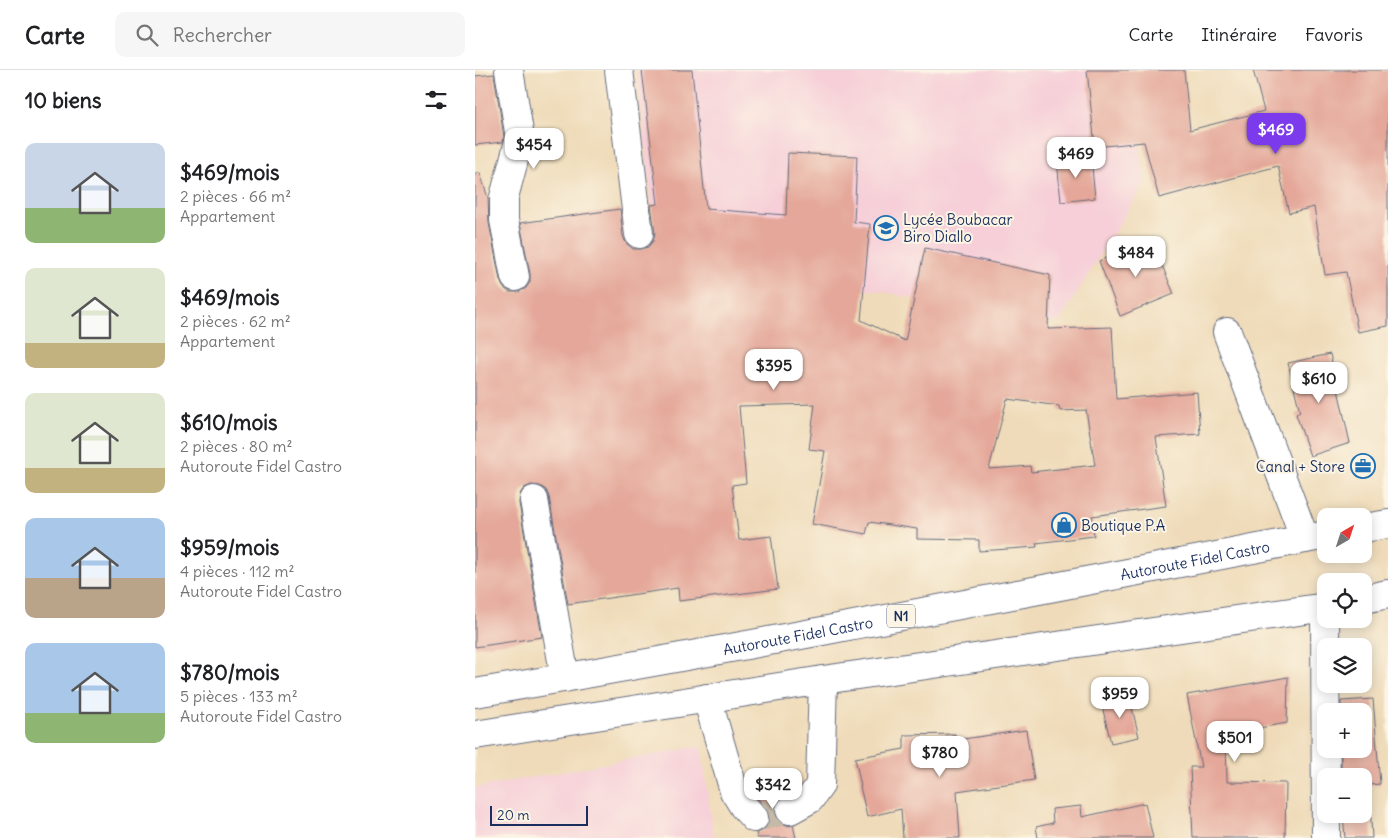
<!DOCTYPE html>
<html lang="fr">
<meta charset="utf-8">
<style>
body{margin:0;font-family:Delius,sans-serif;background:#f6f6f6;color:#202124;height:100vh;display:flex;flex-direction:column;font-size:19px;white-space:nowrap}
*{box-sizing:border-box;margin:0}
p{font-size:16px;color:#757577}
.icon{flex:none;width:28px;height:28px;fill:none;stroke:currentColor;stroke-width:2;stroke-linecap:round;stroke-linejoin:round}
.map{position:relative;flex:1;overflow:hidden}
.details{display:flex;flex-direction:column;background:#fff;width:475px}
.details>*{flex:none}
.needle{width:32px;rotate:39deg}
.tools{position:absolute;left:842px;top:438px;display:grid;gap:10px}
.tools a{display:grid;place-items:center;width:55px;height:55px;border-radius:10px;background:#fff;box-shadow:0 2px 12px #0003;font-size:25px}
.scale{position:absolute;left:15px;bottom:12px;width:98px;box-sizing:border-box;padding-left:5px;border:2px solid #1b2f5e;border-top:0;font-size:14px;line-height:18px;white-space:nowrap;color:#1b2f5e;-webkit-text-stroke:4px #fcf5e5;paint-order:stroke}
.price{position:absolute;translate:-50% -42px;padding:0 11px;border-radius:10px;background:#fff;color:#222;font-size:16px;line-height:32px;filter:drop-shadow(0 1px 2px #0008)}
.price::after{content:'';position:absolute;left:50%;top:30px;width:15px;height:11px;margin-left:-8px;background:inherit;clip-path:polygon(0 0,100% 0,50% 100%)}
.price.on{background:#7c3aed;color:#fff}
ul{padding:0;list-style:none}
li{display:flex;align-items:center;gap:15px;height:125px;padding:0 25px}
li span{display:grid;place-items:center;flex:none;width:140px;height:100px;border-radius:10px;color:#555}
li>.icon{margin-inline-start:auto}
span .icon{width:60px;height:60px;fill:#fffc;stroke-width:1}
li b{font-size:21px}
h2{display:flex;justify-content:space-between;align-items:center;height:60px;padding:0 25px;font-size:21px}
header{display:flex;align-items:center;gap:30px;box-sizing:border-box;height:70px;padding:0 25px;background:#fff;border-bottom:1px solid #e0e0e0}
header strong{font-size:24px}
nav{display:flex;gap:28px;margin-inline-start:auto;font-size:18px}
.search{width:350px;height:45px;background:#f6f6f6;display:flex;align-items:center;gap:12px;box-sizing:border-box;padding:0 18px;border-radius:10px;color:#757577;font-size:19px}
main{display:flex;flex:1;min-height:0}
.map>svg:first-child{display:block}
</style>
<header>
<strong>Carte</strong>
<div class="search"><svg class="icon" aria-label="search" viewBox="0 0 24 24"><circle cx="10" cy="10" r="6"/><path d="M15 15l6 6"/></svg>Rechercher</div>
<nav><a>Carte</a><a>Itinéraire</a><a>Favoris</a></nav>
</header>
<main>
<section class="details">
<h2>10 biens<svg class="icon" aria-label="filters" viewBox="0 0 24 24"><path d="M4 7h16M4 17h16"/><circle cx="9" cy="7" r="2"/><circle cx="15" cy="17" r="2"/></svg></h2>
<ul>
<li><span style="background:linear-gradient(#c9d6e8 65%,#8fb573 0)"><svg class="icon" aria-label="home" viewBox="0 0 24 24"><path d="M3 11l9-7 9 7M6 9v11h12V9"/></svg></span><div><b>$469/mois</b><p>2 pièces · 66 m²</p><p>Appartement</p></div></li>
<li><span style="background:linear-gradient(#dfe7d0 75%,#c2b280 0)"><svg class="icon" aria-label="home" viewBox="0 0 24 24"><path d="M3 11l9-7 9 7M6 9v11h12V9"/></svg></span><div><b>$469/mois</b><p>2 pièces · 62 m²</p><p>Appartement</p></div></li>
<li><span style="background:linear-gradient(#dfe7d0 75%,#c2b280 0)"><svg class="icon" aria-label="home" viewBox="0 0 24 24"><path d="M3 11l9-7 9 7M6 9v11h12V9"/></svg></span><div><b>$610/mois</b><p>2 pièces · 80 m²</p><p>Autoroute Fidel Castro</p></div></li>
<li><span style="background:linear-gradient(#a9c7e8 60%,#b9a48a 0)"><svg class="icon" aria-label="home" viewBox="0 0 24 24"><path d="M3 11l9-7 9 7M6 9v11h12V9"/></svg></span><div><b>$959/mois</b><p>4 pièces · 112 m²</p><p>Autoroute Fidel Castro</p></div></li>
<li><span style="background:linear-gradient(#a9c7e8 70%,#8fb573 0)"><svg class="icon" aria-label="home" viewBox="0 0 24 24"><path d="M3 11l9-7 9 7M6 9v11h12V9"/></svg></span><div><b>$780/mois</b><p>5 pièces · 133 m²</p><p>Autoroute Fidel Castro</p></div></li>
</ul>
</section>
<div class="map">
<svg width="913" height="768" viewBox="0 0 913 768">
<rect width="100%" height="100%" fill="#fcf5e5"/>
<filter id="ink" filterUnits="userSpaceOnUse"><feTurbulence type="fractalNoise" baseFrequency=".02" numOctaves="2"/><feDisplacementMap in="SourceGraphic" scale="10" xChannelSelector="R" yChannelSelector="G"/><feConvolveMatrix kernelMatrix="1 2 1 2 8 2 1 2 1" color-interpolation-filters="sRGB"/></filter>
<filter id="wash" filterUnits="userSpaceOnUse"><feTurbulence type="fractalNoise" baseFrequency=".0096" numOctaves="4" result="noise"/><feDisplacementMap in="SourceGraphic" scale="20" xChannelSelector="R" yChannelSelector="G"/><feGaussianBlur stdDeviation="1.12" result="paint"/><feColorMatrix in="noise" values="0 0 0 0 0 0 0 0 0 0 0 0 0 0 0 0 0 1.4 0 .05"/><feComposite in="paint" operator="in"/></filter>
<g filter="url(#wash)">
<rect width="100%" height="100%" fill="#efdbb9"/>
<path fill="#f6cfd8" d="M 162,0 L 649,0 L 655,10 L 670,113 L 584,252 L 540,252 L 406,221 L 184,202 Z
M 226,676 L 239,768 L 0,768 L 0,718 Z"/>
<g id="blocks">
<path fill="#e4a799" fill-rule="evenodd" d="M 167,0 L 217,0 L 231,139 L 311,145 L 313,83 L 382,86 L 379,152 L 395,154 L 386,250 L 430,271 L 450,178 L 575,205 L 573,259 L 637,257 L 641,329 L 722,322 L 725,364 L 681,367 L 691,436 L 617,446 L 619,466 L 561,473 L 562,477 L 504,481 L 504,470 L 442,469 L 442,459 L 394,452 L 391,464 L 337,454 L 350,381 L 334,379 L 340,334 L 264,336 L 271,413 L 257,415 L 264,470 L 296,466 L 303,519 L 204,531 L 203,518 L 93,534 L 74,427 L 71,420 L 65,416 L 56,415 L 49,418 L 45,424 L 44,433 L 67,567 L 0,577 L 0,103 L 5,103 L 13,128 L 14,153 L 25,210 L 28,217 L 34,222 L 43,222 L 51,218 L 55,212 L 55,204 L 45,153 L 145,139 L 148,166 L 151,173 L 158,179 L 166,179 L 173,177 L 178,171 L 180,163 L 176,135 L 183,134 ZM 532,329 L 584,336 L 585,341 L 611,340 L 620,395 L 556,402 L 555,396 L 514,399 Z
M 612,0 L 709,0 L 715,60 L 789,41 L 778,0 L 913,0 L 913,256 L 883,262 L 871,202 L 850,205 L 839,137 L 814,143 L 803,96 L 684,128 L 669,72 L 620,77 Z
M 19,4 L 29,67 L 28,72 L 0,75 L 0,6 Z
M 616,87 L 620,128 L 586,132 L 582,90 Z
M 676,169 L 699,224 L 645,246 L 624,191 Z
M 855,284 L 875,373 L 835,386 L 821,344 L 825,342 L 813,293 Z
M 813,607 L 812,653 L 751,664 L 752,712 L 811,713 L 810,768 L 718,768 L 715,697 L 726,697 L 712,625 Z
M 654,625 L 664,667 L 636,673 L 626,632 Z
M 898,629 L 905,714 L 894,715 L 897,768 L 870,768 L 868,744 L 889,744 L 889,706 L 866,706 L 866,679 L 889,679 L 889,641 L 866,641 L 866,631 Z
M 551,660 L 559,710 L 482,721 L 485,768 L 428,768 L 426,739 L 392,747 L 385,716 L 386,716 L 380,688 L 429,679 L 429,665 L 480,664 L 481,670 Z
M 308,710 L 311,724 L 302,732 L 299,740 L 301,747 L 307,753 L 314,756 L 318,755 L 321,768 L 282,768 L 281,763 L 289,760 L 294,753 L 294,745 L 291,737 L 282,728 L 275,717 Z
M 670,733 L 678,768 L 563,768 L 561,757 L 578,753 L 577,739 L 606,736 L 607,747 Z"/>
</g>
</g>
<g filter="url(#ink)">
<use href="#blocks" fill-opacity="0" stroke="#656b7e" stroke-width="1"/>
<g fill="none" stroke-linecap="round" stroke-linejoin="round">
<path stroke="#c5b9a7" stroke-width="28" stroke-dasharray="28 14" stroke-linecap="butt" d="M 279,748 L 315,740"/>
<defs>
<path id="minor" d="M 34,0 L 45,68 L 29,127 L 29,150 L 40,207
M 144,0 L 164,164
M 752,262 L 830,469
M 59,430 L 90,608
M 850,537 L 851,768
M 232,628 L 259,721 L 269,737 L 279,748
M 315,740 L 335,729 L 345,715 L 348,610"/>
<g id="highway">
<path d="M 889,458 L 913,454"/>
<path d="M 889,529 L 913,524"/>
<path id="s1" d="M 0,623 C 284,575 568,519 851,465"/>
<path d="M 0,665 L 348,610 L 851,537"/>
</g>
</defs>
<use href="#minor" stroke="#656b7e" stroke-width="30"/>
<use href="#highway" stroke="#656b7e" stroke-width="30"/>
<use href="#minor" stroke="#fff" stroke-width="28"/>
<use href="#highway" stroke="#fff" stroke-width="28"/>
</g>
</g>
<defs>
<symbol id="school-ring" viewBox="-11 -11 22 22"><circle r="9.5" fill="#fcf5e5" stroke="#1f6fb2" stroke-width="1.5"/><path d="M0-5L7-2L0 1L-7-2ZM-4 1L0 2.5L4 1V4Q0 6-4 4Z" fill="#1f6fb2"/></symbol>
<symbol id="office-ring" viewBox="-11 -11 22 22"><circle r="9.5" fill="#fcf5e5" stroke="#1f6fb2" stroke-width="1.5"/><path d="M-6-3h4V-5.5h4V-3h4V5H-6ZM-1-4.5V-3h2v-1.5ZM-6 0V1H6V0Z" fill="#1f6fb2"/></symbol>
<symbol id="shop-ring" viewBox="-11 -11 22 22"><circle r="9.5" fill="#fcf5e5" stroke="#1f6fb2" stroke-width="1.5"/><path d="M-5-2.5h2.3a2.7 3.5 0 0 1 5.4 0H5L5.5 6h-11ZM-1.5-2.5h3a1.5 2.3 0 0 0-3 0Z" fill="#1f6fb2"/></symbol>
</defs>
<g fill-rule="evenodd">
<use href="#school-ring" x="397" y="144" width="28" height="28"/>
<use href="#office-ring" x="874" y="382" width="28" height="28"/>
<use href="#shop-ring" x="575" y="441" width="28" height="28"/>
</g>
<g text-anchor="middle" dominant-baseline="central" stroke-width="4" stroke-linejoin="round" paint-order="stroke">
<rect fill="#fcf5e5" stroke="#5e6a86" stroke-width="1" x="412" y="534.5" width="28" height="23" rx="4"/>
<g font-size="14" font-weight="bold" fill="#1b2f5e">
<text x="426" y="546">N1</text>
</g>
<g font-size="15" fill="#1b2f5e" stroke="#fcf5e5" text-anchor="start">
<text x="428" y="149">Lycée Boubacar<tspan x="428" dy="17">Biro Diallo</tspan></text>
<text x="870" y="396" text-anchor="end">Canal + Store</text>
<text x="606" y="455">Boutique P.A</text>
</g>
<g font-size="15" fill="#1b2f5e" stroke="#fcf5e5">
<text stroke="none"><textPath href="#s1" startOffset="732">Autoroute Fidel Castro</textPath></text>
<text stroke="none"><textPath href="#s1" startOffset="328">Autoroute Fidel Castro</textPath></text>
</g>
</g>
</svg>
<div class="tools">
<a><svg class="needle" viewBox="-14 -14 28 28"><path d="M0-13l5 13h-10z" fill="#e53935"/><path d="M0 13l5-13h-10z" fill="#757577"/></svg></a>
<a><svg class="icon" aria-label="locate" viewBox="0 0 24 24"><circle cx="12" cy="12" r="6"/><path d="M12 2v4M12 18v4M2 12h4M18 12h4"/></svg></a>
<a><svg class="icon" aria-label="layers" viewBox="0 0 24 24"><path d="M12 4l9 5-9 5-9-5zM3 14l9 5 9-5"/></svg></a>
<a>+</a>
<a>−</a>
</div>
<div class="scale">20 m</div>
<b class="price on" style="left:801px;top:85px">$469</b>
<b class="price" style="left:59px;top:100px">$454</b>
<b class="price" style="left:601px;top:109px">$469</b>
<b class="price" style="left:661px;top:208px">$484</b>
<b class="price" style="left:299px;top:321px">$395</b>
<b class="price" style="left:844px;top:334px">$610</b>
<b class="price" style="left:645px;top:649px">$959</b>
<b class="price" style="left:760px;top:693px">$501</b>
<b class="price" style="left:465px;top:708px">$780</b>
<b class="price" style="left:298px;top:740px">$342</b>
</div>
</main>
